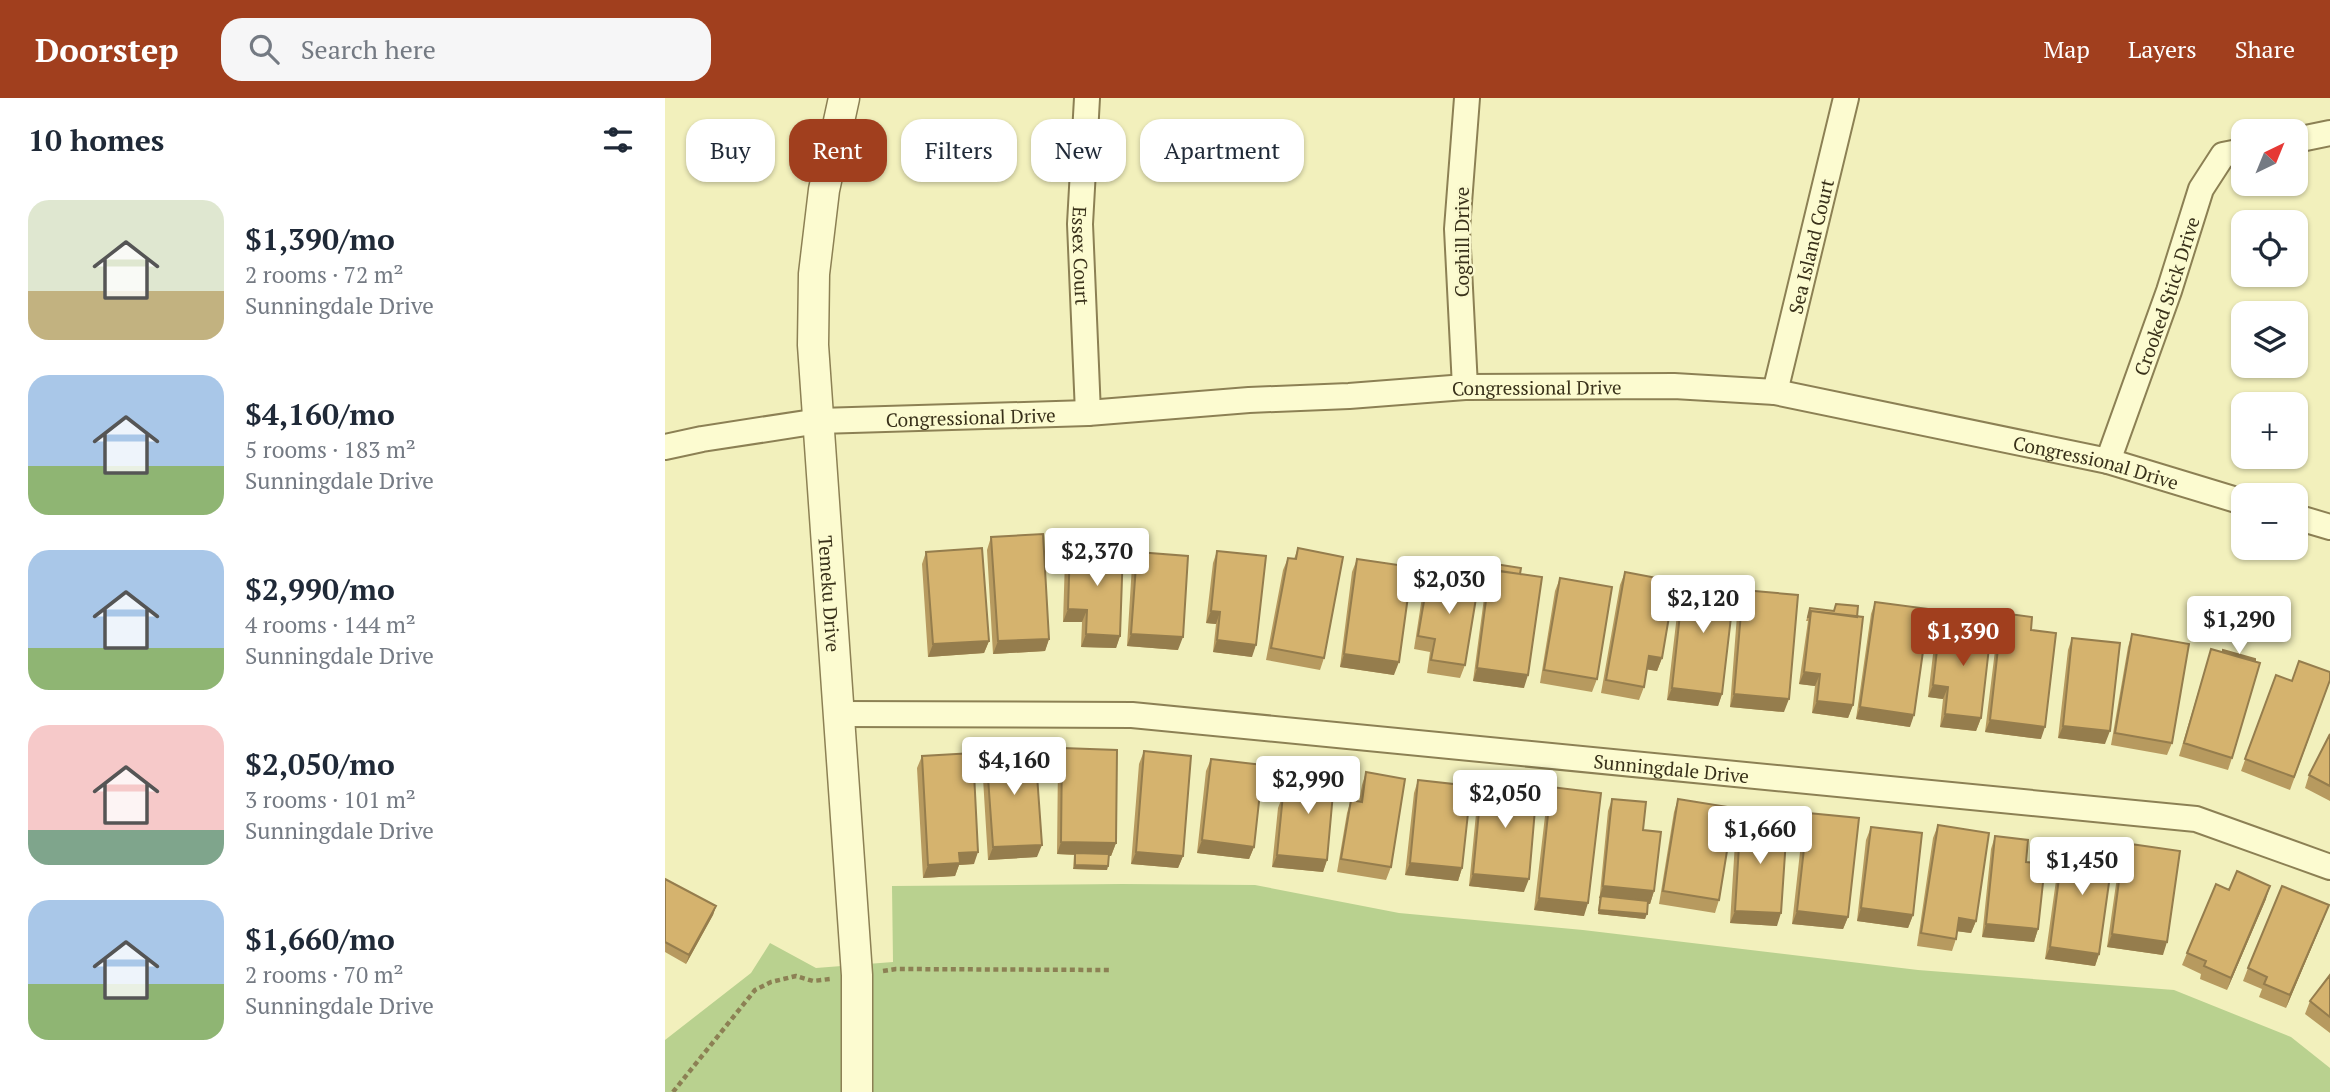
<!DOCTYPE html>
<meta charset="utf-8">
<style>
body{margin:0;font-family:"PT Serif",serif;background:#f6f6f7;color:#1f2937;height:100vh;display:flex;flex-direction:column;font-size:26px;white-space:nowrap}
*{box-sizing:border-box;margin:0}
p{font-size:23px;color:#747a83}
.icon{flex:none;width:38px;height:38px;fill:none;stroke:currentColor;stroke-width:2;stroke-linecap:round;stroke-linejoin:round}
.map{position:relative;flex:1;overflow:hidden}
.details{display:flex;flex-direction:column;background:#fff;width:665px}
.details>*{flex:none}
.banner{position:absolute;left:21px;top:21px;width:665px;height:63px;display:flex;gap:14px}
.needle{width:46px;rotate:43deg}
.buttons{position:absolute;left:1566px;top:21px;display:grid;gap:14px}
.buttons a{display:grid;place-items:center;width:77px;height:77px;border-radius:14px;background:#fff;box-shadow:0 2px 5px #0004;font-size:35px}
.price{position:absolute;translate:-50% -60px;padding:0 16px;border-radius:7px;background:#fff;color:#222;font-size:23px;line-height:46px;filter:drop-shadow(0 2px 4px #0008)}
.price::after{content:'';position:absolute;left:50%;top:42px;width:21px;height:16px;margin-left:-10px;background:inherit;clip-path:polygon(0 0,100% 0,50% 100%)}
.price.active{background:#a13f1e;color:#fff}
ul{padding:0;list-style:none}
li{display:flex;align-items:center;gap:21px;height:175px;padding:0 28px}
li span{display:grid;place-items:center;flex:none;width:196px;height:140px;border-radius:21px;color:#555}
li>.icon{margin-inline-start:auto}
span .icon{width:84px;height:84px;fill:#fffc;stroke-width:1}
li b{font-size:30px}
h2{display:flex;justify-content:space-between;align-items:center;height:84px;padding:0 28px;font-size:30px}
.pill{padding:0 24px;border-radius:21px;background:#fff;box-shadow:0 2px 5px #0004;font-size:24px;line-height:63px}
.pill.active{background:#a13f1e;color:#fff}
header{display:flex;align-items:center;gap:42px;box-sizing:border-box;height:98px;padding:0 35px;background:#a13f1e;color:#fff}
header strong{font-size:33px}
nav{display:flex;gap:38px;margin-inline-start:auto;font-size:24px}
.search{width:490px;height:63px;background:#f6f6f7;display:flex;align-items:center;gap:18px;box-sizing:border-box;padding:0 24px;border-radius:21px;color:#747a83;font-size:26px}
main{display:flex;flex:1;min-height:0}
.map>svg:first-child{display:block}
</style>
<header>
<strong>Doorstep</strong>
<div class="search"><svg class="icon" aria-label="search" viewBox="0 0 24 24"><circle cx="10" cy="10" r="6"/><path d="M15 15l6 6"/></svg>Search here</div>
<nav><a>Map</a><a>Layers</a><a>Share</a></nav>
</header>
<main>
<section class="details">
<h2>10 homes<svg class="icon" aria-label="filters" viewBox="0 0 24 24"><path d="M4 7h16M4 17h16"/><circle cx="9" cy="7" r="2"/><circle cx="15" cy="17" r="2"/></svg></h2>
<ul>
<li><span style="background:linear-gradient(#dfe7d0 65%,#c2b280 0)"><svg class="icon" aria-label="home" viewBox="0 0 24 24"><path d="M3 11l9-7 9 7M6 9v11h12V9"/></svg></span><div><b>$1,390/mo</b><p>2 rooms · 72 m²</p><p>Sunningdale Drive</p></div></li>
<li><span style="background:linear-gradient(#a9c7e8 65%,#8fb573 0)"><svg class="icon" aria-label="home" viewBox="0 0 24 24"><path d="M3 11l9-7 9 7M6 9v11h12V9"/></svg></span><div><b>$4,160/mo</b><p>5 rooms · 183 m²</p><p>Sunningdale Drive</p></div></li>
<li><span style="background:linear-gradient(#a9c7e8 70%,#8fb573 0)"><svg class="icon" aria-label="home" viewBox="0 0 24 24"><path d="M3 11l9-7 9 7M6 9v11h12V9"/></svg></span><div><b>$2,990/mo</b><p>4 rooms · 144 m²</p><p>Sunningdale Drive</p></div></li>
<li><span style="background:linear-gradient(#f6c9c9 75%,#7fa58c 0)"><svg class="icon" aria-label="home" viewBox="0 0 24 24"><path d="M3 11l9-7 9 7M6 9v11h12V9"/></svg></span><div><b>$2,050/mo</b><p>3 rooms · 101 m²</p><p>Sunningdale Drive</p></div></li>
<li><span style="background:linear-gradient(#a9c7e8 60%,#8fb573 0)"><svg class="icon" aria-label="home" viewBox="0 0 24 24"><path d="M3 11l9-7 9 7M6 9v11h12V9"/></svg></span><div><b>$1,660/mo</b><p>2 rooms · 70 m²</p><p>Sunningdale Drive</p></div></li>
</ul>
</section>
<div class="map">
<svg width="1665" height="994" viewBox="0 0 1665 994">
<rect width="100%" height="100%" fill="#f2f0bc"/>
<path fill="#b9d18f" d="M 761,463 L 775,463 L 786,472 L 783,488 L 751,482 L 755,467 Z
M 457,786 L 590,787 L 734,815 L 918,832 L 1253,872 L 1509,892 L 1626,939 L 1665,970 L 1665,994 L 0,994 L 0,942 L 86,875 L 105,845 L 151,870 L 228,864 L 227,788 Z"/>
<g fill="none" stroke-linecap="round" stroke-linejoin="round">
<defs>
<g id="minor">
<path id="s1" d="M 422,0 L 415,126 L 423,315"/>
<path d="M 1631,42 L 1665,35"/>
<path d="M 800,289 L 792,131 L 802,0"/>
<path id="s2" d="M 1110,294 L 1181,0"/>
<path id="s3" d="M 0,349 L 37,341 L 154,323 L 423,315 L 584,302 L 684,298 L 800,289 L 1009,288 L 1110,294 L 1443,363 L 1578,404"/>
<path id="s4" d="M 1443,363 L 1504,193 L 1536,91 L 1558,57 L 1578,53"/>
<path d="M 1631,419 L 1665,429"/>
<path id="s5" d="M 173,616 L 467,617 L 1531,721 L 1665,769"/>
</g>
<g id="tertiary">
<path id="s6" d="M 179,0 L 159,92 L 149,176 L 148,247 L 192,877 L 192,994"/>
</g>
</defs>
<use href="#minor" stroke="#8c8054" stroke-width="28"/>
<use href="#tertiary" stroke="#8c8054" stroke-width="33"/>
<path stroke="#8c8054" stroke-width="4.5" stroke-dasharray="5 3.5" stroke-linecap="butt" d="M 218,873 L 231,871 L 444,872
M 8,994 L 90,892 L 106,884 L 131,878 L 148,883 L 165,881"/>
<use href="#minor" stroke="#fcfbd0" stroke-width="24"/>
<use href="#tertiary" stroke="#fcfbd0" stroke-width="30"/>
</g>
<path fill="#b79a5f" d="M 326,439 L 384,541 L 380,553 L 328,556 L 322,452 Z
M 405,449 L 455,538 L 451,550 L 416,549 L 417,524 L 398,524 L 400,461 Z
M 633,450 L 659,560 L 655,572 L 601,562 L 618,472 L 623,460 L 629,461 Z
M 552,453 L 587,559 L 548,554 L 551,526 L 541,525 L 548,465 Z
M 261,454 L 324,543 L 319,555 L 263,559 L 257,466 Z
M 472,454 L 513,552 L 462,548 L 467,467 Z
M 692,461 L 729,577 L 675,569 L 687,474 Z
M 830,466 L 855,476 L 859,590 L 808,583 L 821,485 L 825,472 L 828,472 Z
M 764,474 L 800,567 L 795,580 L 762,575 L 765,554 L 749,551 L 759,486 Z
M 960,474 L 989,498 L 997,560 L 992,573 L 982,571 L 979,589 L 974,602 L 936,595 L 955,487 Z
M 1019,479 L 1057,596 L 1053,608 L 1002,602 L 1015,491 Z
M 895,480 L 932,581 L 927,594 L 875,585 L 890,493 Z
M 1078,492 L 1119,614 L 1065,609 L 1073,504 Z
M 1210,504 L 1245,629 L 1191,621 L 1206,516 Z
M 1145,510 L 1192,519 L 1188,607 L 1183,620 L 1147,615 L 1150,588 L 1134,586 L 1143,523 L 1141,523 Z
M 1337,515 L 1366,532 L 1376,641 L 1320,634 L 1333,528 Z
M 1275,526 L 1316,620 L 1311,633 L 1275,629 L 1278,601 L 1263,599 L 1270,539 Z
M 1467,536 L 1507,645 L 1502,657 L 1446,647 L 1463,549 Z
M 1407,540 L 1440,646 L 1393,640 L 1403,552 Z
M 1546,551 L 1567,660 L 1563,672 L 1514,658 Z
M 1611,577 L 1627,583 L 1665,583 L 1625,692 L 1576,673 Z
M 1665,636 L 1665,703 L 1640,690 L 1644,677 Z
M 397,650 L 451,745 L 446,758 L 444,758 L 442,772 L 408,771 L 409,757 L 392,756 L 393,663 Z
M 321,652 L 372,759 L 323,762 L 317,664 Z
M 479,653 L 518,758 L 513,770 L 466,766 L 474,666 Z
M 257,658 L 309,766 L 294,767 L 290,778 L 258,780 L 252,670 Z
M 546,661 L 589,749 L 584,761 L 532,755 L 541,673 Z
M 633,669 L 662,762 L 658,774 L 607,769 L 613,710 L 618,697 L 627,698 L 629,682 Z
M 701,674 L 726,769 L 721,782 L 672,774 L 682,715 L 686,702 L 694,704 L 697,687 Z
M 753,682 L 797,770 L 793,783 L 740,777 L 749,695 Z
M 817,682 L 859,794 L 804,788 L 813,695 Z
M 886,689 L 919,818 L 869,812 L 882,701 Z
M 947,701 L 978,732 L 989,793 L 985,806 L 983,806 L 980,821 L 933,816 L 943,713 Z
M 1013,701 L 1054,802 L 1050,815 L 994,806 L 1009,714 Z
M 1076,715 L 1108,740 L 1112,828 L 1065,825 L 1071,728 Z
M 1143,715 L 1183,819 L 1178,831 L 1127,826 L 1138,727 Z
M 1273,727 L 1311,823 L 1306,835 L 1292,833 L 1291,841 L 1287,853 L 1252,848 L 1268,740 Z
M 1206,729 L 1248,817 L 1243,830 L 1192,823 L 1201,742 Z
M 1330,738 L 1361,764 L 1373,831 L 1369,844 L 1317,839 L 1326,751 Z
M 1399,742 L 1434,856 L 1430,868 L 1380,861 L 1395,754 Z
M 1459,745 L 1498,857 L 1442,849 L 1455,758 Z
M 0,781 L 51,808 L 48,817 L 21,866 L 0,854 Z
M 1564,792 L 1601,801 L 1562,892 L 1535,881 L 1536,876 L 1517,867 L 1522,855 Z
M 1659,820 L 1621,910 L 1594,899 L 1597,891 L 1578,883 L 1583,870 Z
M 1665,877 L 1665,935 L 1640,916 L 1645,903 Z"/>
<path fill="#957d4d" d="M 403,511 L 422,512 L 417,524 L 398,524 Z
M 546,513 L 555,514 L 551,526 L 541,525 Z
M 421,536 L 455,538 L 451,550 L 416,549 Z
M 466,536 L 518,539 L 513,552 L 462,548 Z
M 384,541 L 380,553 L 328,556 L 333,543 Z
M 552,542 L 591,547 L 587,559 L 548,554 Z
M 324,543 L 319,555 L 263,559 L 268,546 Z
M 679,556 L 734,564 L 729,577 L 675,569 Z
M 984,558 L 997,560 L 992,573 L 979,571 Z
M 812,570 L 863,577 L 859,590 L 808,583 Z
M 1139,574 L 1155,576 L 1150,588 L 1134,586 Z
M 1268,587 L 1283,589 L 1278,601 L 1263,599 Z
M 1007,590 L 1057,596 L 1053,608 L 1002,602 Z
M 1069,596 L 1124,601 L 1119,614 L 1065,609 Z
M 1152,603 L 1188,607 L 1183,620 L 1147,615 Z
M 1195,609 L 1249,617 L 1245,629 L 1191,621 Z
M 1280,616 L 1316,620 L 1311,633 L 1275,629 Z
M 1325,622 L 1380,629 L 1376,641 L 1320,634 Z
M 1398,628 L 1445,633 L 1440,646 L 1393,640 Z
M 537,742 L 589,749 L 584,761 L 532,755 Z
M 396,744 L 451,745 L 446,758 L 392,756 Z
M 377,747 L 372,759 L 323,762 L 328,749 Z
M 313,754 L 309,766 L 294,767 L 290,778 L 258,780 L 263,767 L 294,755 Z
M 471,754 L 518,758 L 513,770 L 466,766 Z
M 612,757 L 662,762 L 658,774 L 607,769 Z
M 745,765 L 797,770 L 793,783 L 740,777 Z
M 410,767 L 443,768 L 442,772 L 408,771 Z
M 808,776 L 864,781 L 859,794 L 804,788 Z
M 938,788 L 989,793 L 985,806 L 934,800 Z
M 1605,788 L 1601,801 L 1562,892 L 1566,880 Z
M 874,800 L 923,805 L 919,818 L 869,812 Z
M 1664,807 L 1659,820 L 1621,910 L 1625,897 Z
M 51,808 L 48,817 L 21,866 L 24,857 Z
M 1196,810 L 1248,817 L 1243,830 L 1192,823 Z
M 934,812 L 982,816 L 980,821 L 933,816 Z
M 1070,813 L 1116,815 L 1112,828 L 1065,825 Z
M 1132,813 L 1183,819 L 1178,831 L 1127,826 Z
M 1294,820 L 1311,823 L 1306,835 L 1290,833 Z
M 1321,826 L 1373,831 L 1369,844 L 1317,839 Z
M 1447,836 L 1502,844 L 1498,857 L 1442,849 Z
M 1385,849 L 1434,856 L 1430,868 L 1380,861 Z"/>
<path fill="#d5b36e" stroke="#957d4d" stroke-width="2" d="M 378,436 L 384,541 L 333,543 L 326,439 Z
M 405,449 L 458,451 L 455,538 L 421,536 L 422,512 L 403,511 Z
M 317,450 L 324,543 L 268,546 L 261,454 Z
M 633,450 L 678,459 L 659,560 L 606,550 L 623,460 L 631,461 Z
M 552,453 L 601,458 L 591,547 L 552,542 L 555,514 L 546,513 Z
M 472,454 L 523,458 L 518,539 L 466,536 Z
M 692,461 L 747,469 L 734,564 L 679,556 Z
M 830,466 L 856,470 L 855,476 L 829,472 Z
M 825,472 L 877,479 L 863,577 L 812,570 Z
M 764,474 L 814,482 L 800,567 L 766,562 L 770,541 L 753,538 Z
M 960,474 L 992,480 L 989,498 L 1007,501 L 997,560 L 984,558 L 979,589 L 941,582 Z
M 1019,479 L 1070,485 L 1057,596 L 1007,590 Z
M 895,480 L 947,489 L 932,581 L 879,572 Z
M 1078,492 L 1133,497 L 1124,601 L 1069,596 Z
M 1210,504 L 1264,511 L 1249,617 L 1195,609 Z
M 1171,506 L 1193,508 L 1192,519 L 1146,513 L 1144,519 L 1143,519 L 1145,510 L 1169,513 Z
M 1146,513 L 1198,519 L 1188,607 L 1152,603 L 1155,576 L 1139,574 Z
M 1337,515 L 1367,519 L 1366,532 L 1391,535 L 1380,629 L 1325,622 Z
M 1275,526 L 1326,532 L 1316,620 L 1280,616 L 1283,589 L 1268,587 Z
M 1467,536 L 1524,546 L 1507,645 L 1450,635 Z
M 1407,540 L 1455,545 L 1445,633 L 1398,628 Z
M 1546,551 L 1595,565 L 1567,660 L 1519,645 Z
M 1558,552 L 1590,561 L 1590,563 L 1558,554 Z
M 1634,563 L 1665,574 L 1665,582 L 1629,679 L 1580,661 L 1611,577 L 1627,583 Z
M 1665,636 L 1665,688 L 1644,677 Z
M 370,649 L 377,747 L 328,749 L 321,652 Z
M 397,650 L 452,652 L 451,745 L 396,744 Z
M 479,653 L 526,658 L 518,758 L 471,754 Z
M 308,655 L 313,754 L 294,755 L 295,765 L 263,767 L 257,658 Z
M 546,661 L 598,667 L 589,749 L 537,742 Z
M 633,669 L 670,673 L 662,762 L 612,757 L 618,697 L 631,699 Z
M 701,674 L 740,681 L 726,769 L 676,761 L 686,702 L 697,704 Z
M 753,682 L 806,688 L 797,770 L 745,765 Z
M 817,682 L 872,688 L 864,781 L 808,776 Z
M 886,689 L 936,695 L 923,805 L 874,800 Z
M 947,701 L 981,704 L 978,732 L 996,734 L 989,793 L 938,788 Z
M 1013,701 L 1069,710 L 1054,802 L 998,793 Z
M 1076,715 L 1109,717 L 1108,740 L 1121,741 L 1116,815 L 1070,813 Z
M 1143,715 L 1194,720 L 1183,819 L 1132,813 Z
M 1273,727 L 1324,735 L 1311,823 L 1294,820 L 1291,841 L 1256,835 Z
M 1206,729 L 1257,735 L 1248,817 L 1196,810 Z
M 1330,738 L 1363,742 L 1361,764 L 1380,766 L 1373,831 L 1321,826 Z
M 1399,742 L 1449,749 L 1434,856 L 1385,849 Z
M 1459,745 L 1515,753 L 1502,844 L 1447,836 Z
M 410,755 L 444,756 L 443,768 L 410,767 Z
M 1572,773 L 1605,788 L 1566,880 L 1539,868 L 1541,863 L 1522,855 L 1551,786 L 1564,792 Z
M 0,781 L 51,808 L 24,857 L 0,844 Z
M 1617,788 L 1664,807 L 1625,897 L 1599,886 L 1602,879 L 1583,870 Z
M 936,798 L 983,803 L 982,816 L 934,812 Z
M 1665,877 L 1665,919 L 1645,903 Z"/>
<g text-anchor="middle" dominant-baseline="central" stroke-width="5" stroke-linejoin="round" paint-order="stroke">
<g font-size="19" fill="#39311a" stroke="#f9f8cd">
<text transform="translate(796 144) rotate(-90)">Coghill Drive</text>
<text stroke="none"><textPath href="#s2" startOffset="150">Sea Island Court</textPath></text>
<text stroke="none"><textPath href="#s1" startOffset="158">Essex Court</textPath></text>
<text stroke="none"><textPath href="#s4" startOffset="175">Crooked Stick Drive</textPath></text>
<text stroke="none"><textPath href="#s3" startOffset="875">Congressional Drive</textPath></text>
<text stroke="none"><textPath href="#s3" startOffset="308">Congressional Drive</textPath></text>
<text stroke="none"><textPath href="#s3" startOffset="1442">Congressional Drive</textPath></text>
<text stroke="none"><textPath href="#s6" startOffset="499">Temeku Drive</textPath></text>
<text stroke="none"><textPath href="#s5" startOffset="836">Sunningdale Drive</textPath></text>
</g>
</g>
</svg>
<div class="buttons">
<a><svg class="needle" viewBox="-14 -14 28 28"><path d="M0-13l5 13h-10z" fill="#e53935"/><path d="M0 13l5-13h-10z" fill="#747a83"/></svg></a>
<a><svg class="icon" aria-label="locate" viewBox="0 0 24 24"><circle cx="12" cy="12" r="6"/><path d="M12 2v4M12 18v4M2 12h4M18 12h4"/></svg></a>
<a><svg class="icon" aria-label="layers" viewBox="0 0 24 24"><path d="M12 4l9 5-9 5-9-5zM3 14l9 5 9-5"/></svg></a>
<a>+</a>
<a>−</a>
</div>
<b class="price" style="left:432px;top:490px">$2,370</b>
<b class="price" style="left:784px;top:518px">$2,030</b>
<b class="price" style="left:1038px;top:537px">$2,120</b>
<b class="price" style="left:1574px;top:558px">$1,290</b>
<b class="price active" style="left:1298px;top:570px">$1,390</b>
<b class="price" style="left:349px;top:699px">$4,160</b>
<b class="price" style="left:643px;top:718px">$2,990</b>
<b class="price" style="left:840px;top:732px">$2,050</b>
<b class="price" style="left:1095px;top:768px">$1,660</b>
<b class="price" style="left:1417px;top:799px">$1,450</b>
<div class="banner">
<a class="pill">Buy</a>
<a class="pill active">Rent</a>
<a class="pill">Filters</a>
<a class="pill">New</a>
<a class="pill">Apartment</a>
</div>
</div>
</main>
